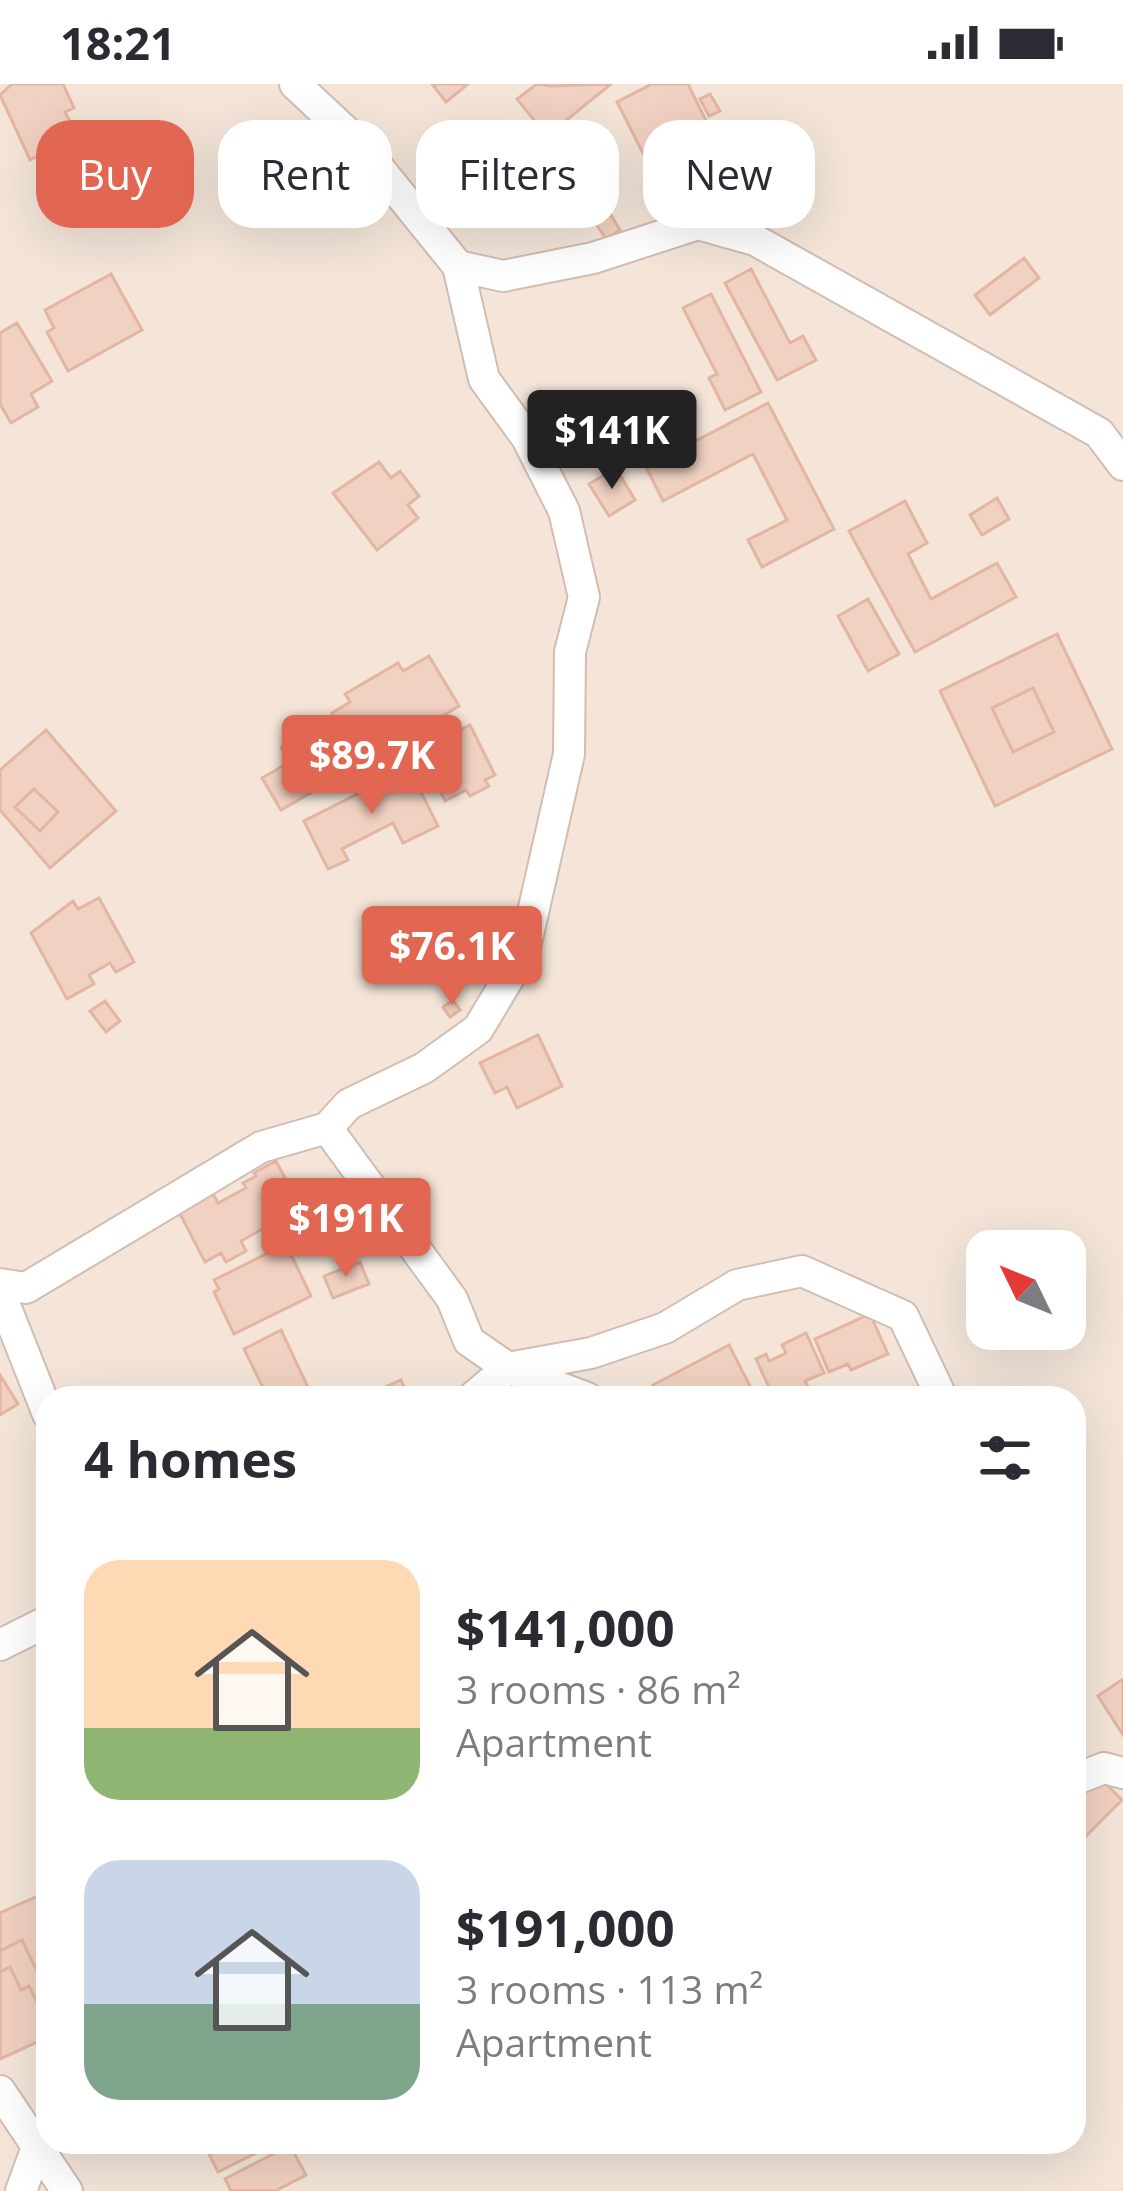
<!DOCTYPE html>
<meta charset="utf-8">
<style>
body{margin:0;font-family:"Open Sans",sans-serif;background:#f2f2f3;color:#2b2b33;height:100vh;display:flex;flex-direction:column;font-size:45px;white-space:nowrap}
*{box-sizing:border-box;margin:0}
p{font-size:39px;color:#7c7c81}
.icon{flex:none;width:66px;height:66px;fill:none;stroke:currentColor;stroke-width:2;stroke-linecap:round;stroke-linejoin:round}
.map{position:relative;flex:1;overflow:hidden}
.drawer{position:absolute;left:36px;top:1302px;width:1050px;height:768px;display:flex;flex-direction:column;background:#fff;border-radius:36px;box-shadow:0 12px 48px #0002}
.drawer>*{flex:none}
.guide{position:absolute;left:36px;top:36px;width:1053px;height:108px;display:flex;gap:24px}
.needle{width:78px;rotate:313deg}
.controls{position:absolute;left:966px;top:1146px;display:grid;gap:24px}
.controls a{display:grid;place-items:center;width:120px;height:120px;border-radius:24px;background:#fff;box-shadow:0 12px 48px #0002;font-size:60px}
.price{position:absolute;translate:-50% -102px;padding:0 27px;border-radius:12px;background:#e26752;color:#fff;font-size:39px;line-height:78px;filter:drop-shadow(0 3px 6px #0008)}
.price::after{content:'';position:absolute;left:50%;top:72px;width:36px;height:27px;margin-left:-18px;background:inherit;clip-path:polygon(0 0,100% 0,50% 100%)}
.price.on{background:#222;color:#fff}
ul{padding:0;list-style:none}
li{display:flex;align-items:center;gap:36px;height:300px;padding:0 48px}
li span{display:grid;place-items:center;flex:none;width:336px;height:240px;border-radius:36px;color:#555}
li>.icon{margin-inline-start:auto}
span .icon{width:144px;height:144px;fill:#fffc;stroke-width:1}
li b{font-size:51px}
h2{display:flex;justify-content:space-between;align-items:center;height:144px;padding:0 48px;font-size:51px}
.tag{padding:0 42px;border-radius:36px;background:#fff;box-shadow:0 12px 48px #0002;font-size:42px;line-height:108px}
.tag.on{background:#e26752;color:#fff}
.status{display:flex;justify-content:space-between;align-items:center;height:84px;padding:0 60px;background:#fff;direction:ltr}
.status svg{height:33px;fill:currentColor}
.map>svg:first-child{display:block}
</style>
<div class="status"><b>18:21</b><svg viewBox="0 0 49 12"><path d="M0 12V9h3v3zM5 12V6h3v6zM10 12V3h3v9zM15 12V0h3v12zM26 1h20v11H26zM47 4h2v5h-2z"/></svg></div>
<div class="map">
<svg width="1123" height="2107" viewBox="0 0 1123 2107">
<rect width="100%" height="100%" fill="#fcf3e9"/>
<path fill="#f4e5d8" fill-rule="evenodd" d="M 0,0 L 1123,0 L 1123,2107 L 0,2107 ZM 987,1167 L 1065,1167 L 1065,1245 L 987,1245 ZM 48,1314 L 1074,1314 L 1074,2058 L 48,2058 Z"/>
<path fill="#f1d1c1" stroke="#e3b6a2" stroke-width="3" fill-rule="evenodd" d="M 63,0 L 74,24 L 65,28 L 71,39 L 49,49 L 56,63 L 30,76 L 0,11 L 12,0 Z
M 432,0 L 468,0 L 446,18 Z
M 537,0 L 551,2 L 611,0 L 547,52 L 517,15 Z
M 652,0 L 688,0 L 710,45 L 682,60 L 688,71 L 653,89 L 617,18 Z
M 710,10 L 720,27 L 709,32 L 700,15 Z
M 488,46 L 497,56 L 487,65 L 478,55 Z
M 611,131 L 620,146 L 606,155 L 596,140 Z
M 1024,174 L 1039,194 L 990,231 L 975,211 Z
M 751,185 L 790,259 L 803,252 L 816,276 L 777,296 L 725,199 Z
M 111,190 L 142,246 L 68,287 L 47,248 L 54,244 L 45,226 Z
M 711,210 L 761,308 L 725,326 L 709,294 L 717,290 L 683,224 Z
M 17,239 L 52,297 L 31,310 L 38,323 L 11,339 L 0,320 L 0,249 Z
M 768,319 L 834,445 L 762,483 L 748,456 L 787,436 L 753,370 L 663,417 L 646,383 Z
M 379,378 L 391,394 L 400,387 L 419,412 L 408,421 L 418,434 L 377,466 L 333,409 Z
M 616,384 L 635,416 L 609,432 L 589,400 Z
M 997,414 L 1009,435 L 982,451 L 970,431 Z
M 905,417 L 927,459 L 908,470 L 931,515 L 997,479 L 1016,513 L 915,568 L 849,447 Z
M 868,515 L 899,570 L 868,587 L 838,532 Z
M 1057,550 L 1112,665 L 995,722 L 940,607 ZM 1033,604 L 1054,648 L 1013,668 L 992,624 Z
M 429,572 L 459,622 L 363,681 L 332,629 L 350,618 L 345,610 L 398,579 L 403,587 Z
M 1033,604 L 1054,648 L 1013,668 L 992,624 Z
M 470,641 L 495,691 L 485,696 L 489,702 L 470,712 L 466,706 L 445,717 L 420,667 Z
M 318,642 L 344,690 L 281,726 L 262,694 L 290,678 L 281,663 Z
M 46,646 L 116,727 L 50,784 L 0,726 L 0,686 ZM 34,705 L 58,728 L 40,747 L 15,723 Z
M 409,684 L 438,742 L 403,759 L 393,739 L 342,765 L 348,776 L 328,785 L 304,737 Z
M 34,705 L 58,728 L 40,747 L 15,723 Z
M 99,814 L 134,878 L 116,888 L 110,879 L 89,891 L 94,900 L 67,915 L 31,849 L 73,817 L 78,825 Z
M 479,829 L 506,885 L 478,899 L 466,873 L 413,899 L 398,869 Z
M 453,916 L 460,926 L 450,933 L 443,923 Z
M 105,917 L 120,937 L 106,948 L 90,927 Z
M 538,951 L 562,1002 L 517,1024 L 507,1003 L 495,1009 L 480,979 Z
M 276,1077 L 303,1128 L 288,1135 L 292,1143 L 270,1155 L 264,1144 L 241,1157 L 246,1167 L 226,1178 L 221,1169 L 205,1178 L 179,1128 L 213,1110 L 218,1119 L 246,1104 L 243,1099 L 256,1092 L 254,1089 Z
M 286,1160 L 311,1212 L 234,1250 L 214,1208 L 219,1205 L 214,1196 Z
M 360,1178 L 369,1200 L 333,1214 L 324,1192 Z
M 870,1230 L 888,1270 L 851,1286 L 848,1280 L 829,1288 L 815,1255 Z
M 281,1246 L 313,1314 L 268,1314 L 244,1265 Z
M 806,1249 L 824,1289 L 805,1297 L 813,1314 L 774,1314 L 756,1275 L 766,1270 L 769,1277 L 786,1269 L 782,1261 Z
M 729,1261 L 756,1314 L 660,1314 L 653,1301 Z
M 0,1291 L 18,1320 L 0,1331 Z
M 401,1296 L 409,1314 L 368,1314 L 367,1311 Z
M 1123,1595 L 1123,1651 L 1098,1612 Z
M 1099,1693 L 1122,1716 L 1076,1762 L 1074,1718 Z
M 47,1808 L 48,1810 L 48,1910 L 22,1856 L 0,1867 L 0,1829 Z
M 22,1856 L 48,1910 L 48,1926 L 42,1929 L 29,1902 L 21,1906 L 10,1883 L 0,1888 L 0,1867 Z
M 10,1883 L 21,1906 L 29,1902 L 42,1929 L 48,1926 L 48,1953 L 0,1975 L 0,1888 Z
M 203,2058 L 278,2058 L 218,2088 Z
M 290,2061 L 306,2091 L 275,2107 L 231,2107 L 225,2095 Z"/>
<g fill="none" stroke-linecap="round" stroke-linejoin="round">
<defs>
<path id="minor" d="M 295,0 L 360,61 L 458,182 L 503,192 L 593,174 L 698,140 L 755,156 L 1099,349 L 1123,381
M 327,1044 L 452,1215 L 469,1257 L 508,1284 L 587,1314
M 0,1200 L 26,1204 L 261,1063 L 327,1044 L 349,1020 L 424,984 L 478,945 L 524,868 L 569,670 L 570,568 L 584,513 L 564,427 L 527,354 L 484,295 L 458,182
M 0,1209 L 48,1330
M 472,1314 L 508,1284 L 591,1269 L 665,1244 L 737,1201 L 802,1187 L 903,1232 L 942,1314
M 0,1561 L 48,1537
M 1074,1696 L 1104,1684 L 1123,1689
M 0,2007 L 67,2107
M 21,2107 L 36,2066 L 48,2058"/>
</defs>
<use href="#minor" stroke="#d1bdb1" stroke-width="34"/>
<use href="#minor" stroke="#fff" stroke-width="30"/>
</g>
</svg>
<div class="controls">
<a><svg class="needle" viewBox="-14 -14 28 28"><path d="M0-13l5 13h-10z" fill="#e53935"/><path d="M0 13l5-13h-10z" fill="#7c7c81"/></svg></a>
</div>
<b class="price on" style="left:612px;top:408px">$141K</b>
<b class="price" style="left:372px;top:733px">$89.7K</b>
<b class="price" style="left:452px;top:924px">$76.1K</b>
<b class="price" style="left:346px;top:1196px">$191K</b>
<div class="guide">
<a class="tag on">Buy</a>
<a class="tag">Rent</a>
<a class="tag">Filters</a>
<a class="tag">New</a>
</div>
<section class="drawer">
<h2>4 homes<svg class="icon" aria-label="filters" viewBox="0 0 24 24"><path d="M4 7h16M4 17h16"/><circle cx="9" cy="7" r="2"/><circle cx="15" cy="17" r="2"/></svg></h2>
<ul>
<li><span style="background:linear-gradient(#ffd9b3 70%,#8fb573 0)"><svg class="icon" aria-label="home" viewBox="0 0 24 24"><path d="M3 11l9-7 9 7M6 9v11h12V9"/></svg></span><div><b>$141,000</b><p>3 rooms · 86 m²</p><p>Apartment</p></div></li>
<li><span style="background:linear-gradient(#c9d6e8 60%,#7fa58c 0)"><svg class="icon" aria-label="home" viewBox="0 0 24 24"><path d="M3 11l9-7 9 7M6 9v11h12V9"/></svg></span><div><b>$191,000</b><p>3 rooms · 113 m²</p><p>Apartment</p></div></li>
</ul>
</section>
</div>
